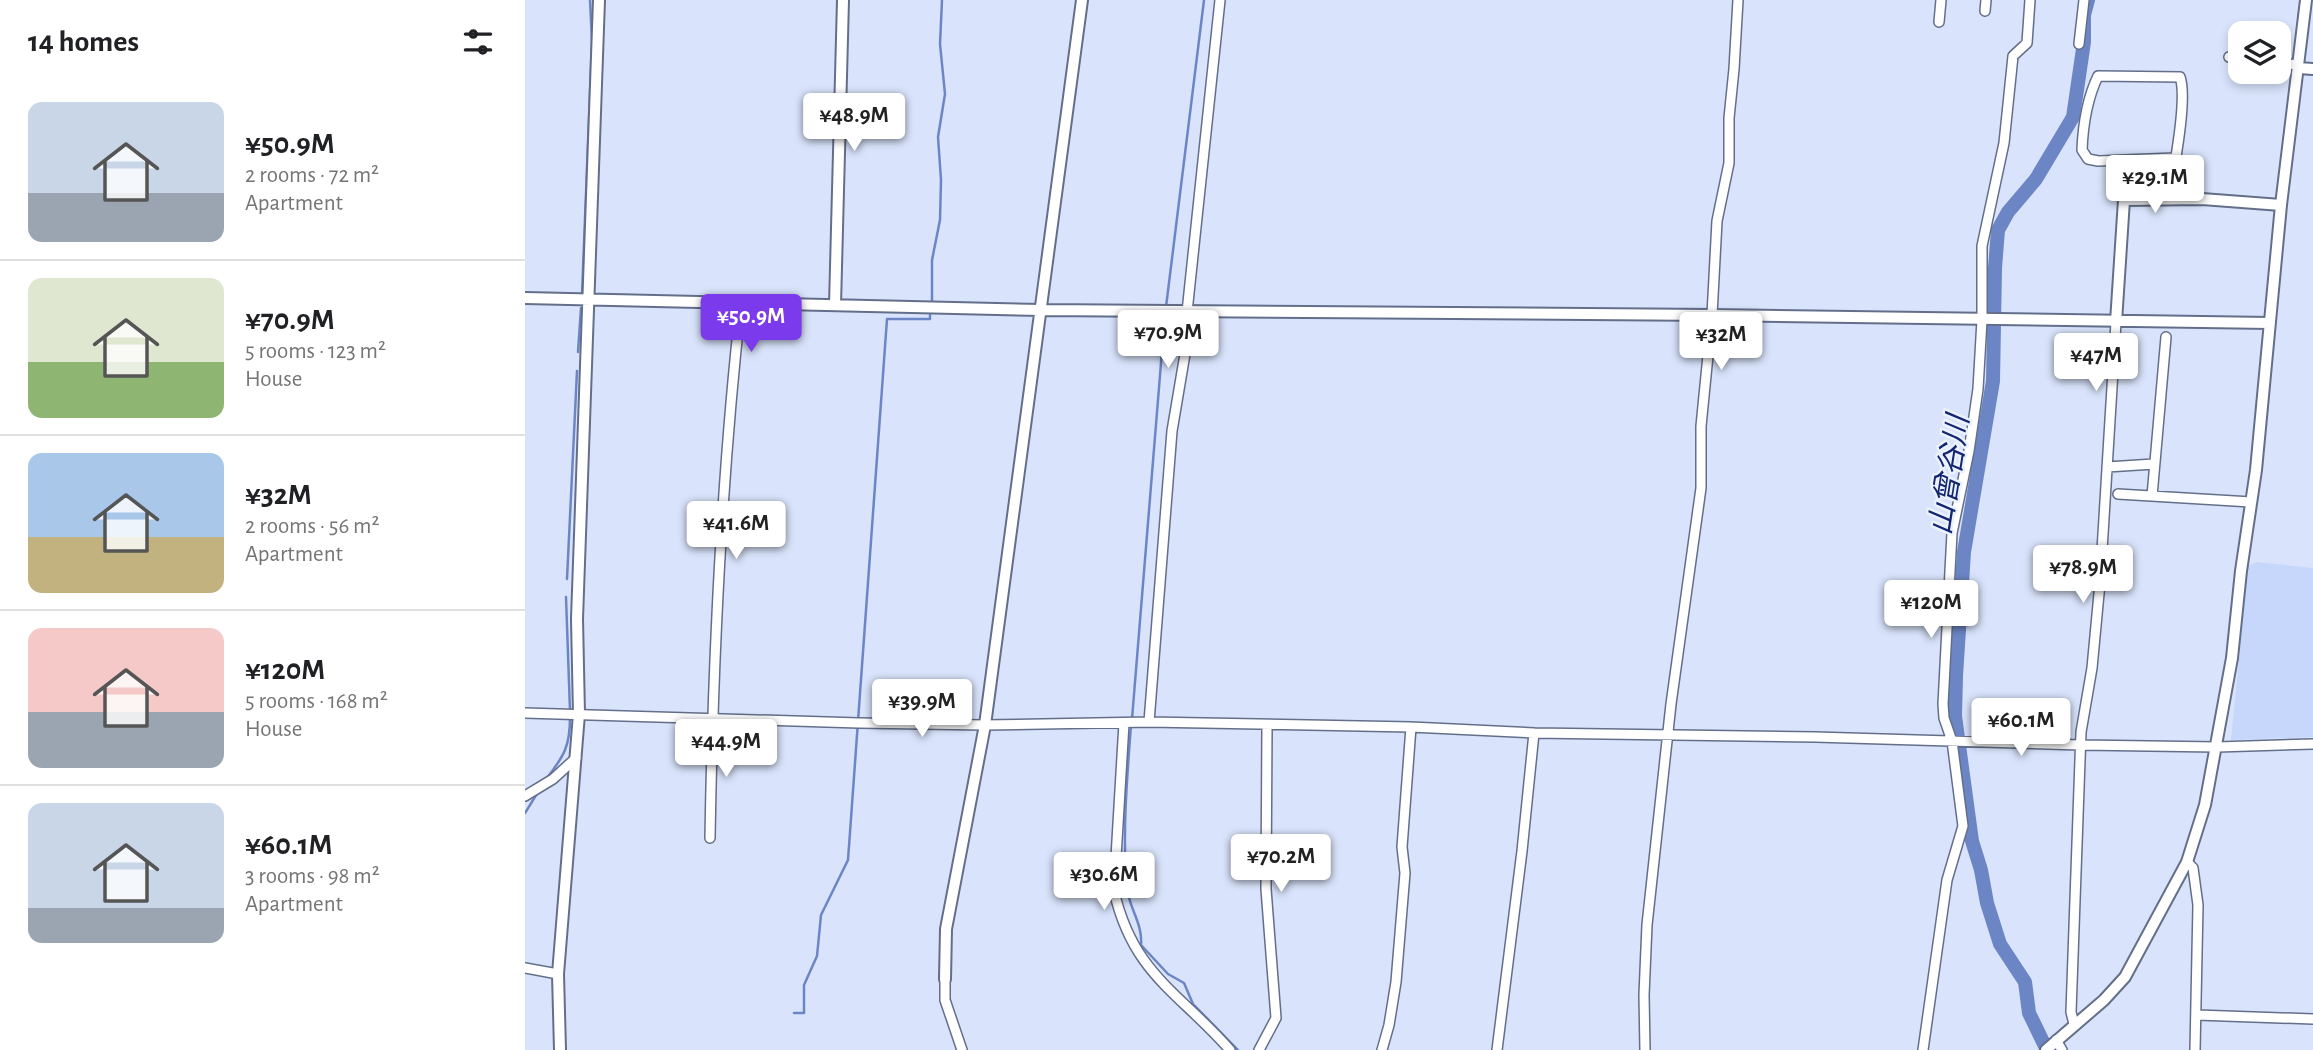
<!DOCTYPE html>
<meta charset="utf-8">
<style>
body{margin:0;font-family:"Alegreya Sans","Noto Sans JP",sans-serif;background:#f2f2f2;color:#202124;height:100vh;display:flex;flex-direction:column;font-size:26px;white-space:nowrap}
*{box-sizing:border-box;margin:0}
p{font-size:23px;color:#757577}
.icon{flex:none;width:38px;height:38px;fill:none;stroke:currentColor;stroke-width:2;stroke-linecap:round;stroke-linejoin:round}
.map{position:relative;flex:1;overflow:hidden}
.panel{display:flex;flex-direction:column;background:#fff;width:525px}
.panel>*{flex:none}
.tools{position:absolute;left:1703px;top:21px;display:grid;gap:14px}
.tools a{display:grid;place-items:center;width:63px;height:63px;border-radius:14px;background:#fff;box-shadow:0 4px 10px #0003;font-size:35px}
.price{position:absolute;translate:-50% -60px;padding:0 16px;border-radius:7px;background:#fff;color:#222;font-size:23px;line-height:46px;filter:drop-shadow(0 2px 4px #0008)}
.price::after{content:'';position:absolute;left:50%;top:42px;width:21px;height:16px;margin-left:-10px;background:inherit;clip-path:polygon(0 0,100% 0,50% 100%)}
.price.active{background:#7c3aed;color:#fff}
ul{padding:0;list-style:none}
li{display:flex;align-items:center;gap:21px;height:175px;padding:0 28px}
li+li{border-top:2px solid #e0e0e0}
li span{display:grid;place-items:center;flex:none;width:196px;height:140px;border-radius:14px;color:#555}
li>.icon{margin-inline-start:auto}
span .icon{width:84px;height:84px;fill:#fffc;stroke-width:1}
li b{font-size:30px}
h2{display:flex;justify-content:space-between;align-items:center;height:84px;padding:0 28px;font-size:30px}
main{display:flex;flex:1;min-height:0}
.map>svg:first-child{display:block}
</style>
<main>
<section class="panel">
<h2>14 homes<svg class="icon" aria-label="filters" viewBox="0 0 24 24"><path d="M4 7h16M4 17h16"/><circle cx="9" cy="7" r="2"/><circle cx="15" cy="17" r="2"/></svg></h2>
<ul>
<li><span style="background:linear-gradient(#c9d6e8 65%,#9aa5b1 0)"><svg class="icon" aria-label="home" viewBox="0 0 24 24"><path d="M3 11l9-7 9 7M6 9v11h12V9"/></svg></span><div><b>¥50.9M</b><p>2 rooms · 72 m²</p><p>Apartment</p></div></li>
<li><span style="background:linear-gradient(#dfe7d0 60%,#8fb573 0)"><svg class="icon" aria-label="home" viewBox="0 0 24 24"><path d="M3 11l9-7 9 7M6 9v11h12V9"/></svg></span><div><b>¥70.9M</b><p>5 rooms · 123 m²</p><p>House</p></div></li>
<li><span style="background:linear-gradient(#a9c7e8 60%,#c2b280 0)"><svg class="icon" aria-label="home" viewBox="0 0 24 24"><path d="M3 11l9-7 9 7M6 9v11h12V9"/></svg></span><div><b>¥32M</b><p>2 rooms · 56 m²</p><p>Apartment</p></div></li>
<li><span style="background:linear-gradient(#f6c9c9 60%,#9aa5b1 0)"><svg class="icon" aria-label="home" viewBox="0 0 24 24"><path d="M3 11l9-7 9 7M6 9v11h12V9"/></svg></span><div><b>¥120M</b><p>5 rooms · 168 m²</p><p>House</p></div></li>
<li><span style="background:linear-gradient(#c9d6e8 75%,#9aa5b1 0)"><svg class="icon" aria-label="home" viewBox="0 0 24 24"><path d="M3 11l9-7 9 7M6 9v11h12V9"/></svg></span><div><b>¥60.1M</b><p>3 rooms · 98 m²</p><p>Apartment</p></div></li>
</ul>
</section>
<div class="map">
<svg width="1788" height="1050" viewBox="0 0 1788 1050">
<rect width="100%" height="100%" fill="#d9e4fc"/>
<path fill="#c7d7fc" d="M 1731,562 L 1788,568 L 1788,737 L 1706,740 L 1723,566 Z"/>
<g fill="none" stroke-linecap="round" stroke-linejoin="round">
<path stroke="#6c85c5" stroke-width="2.5" d="M 57,295 L 67,41 L 65,0
M 407,302 L 407,260 L 415,220 L 416,180 L 413,137 L 420,94 L 415,44 L 417,0
M 641,307 L 679,0
M 53,352 L 56,308
M 42,579 L 52,371
M 41,597 L 45,711
M 607,719 L 640,314
M 606,725 C 602,778 597,836 602,888 C 604,908 618,924 616,945 L 643,974 L 659,983 L 668,1004 L 713,1050
M 22,778 C 39,756 45,746 45,718
M 0,813 L 13,792
M 269,1013 L 279,1013 L 279,985 L 292,956 L 296,915 L 323,860 L 362,319 L 405,319 L 405,315"/>
<path stroke="#6c85c5" stroke-width="14" d="M 1522,1050 L 1504,1013 L 1500,982 L 1475,944 L 1462,903 L 1456,870 L 1447,841 L 1430,716 L 1431,676 L 1439,552 L 1468,381 L 1470,268 L 1473,230 L 1483,212 L 1511,179 L 1548,117 L 1559,42 L 1559,15 L 1563,0"/>
<defs>
<path id="minor" d="M 1460,11 L 1461,0
M 1414,22 L 1416,0
M 1554,44 L 1559,0
M 1704,57 L 1715,59
M 1754,63 L 1774,65
M 1644,199 C 1648,173 1663,99 1655,77 L 1573,76 C 1562,99 1558,124 1557,150 L 1563,159 L 1573,161 L 1650,158
M 1582,467 L 1629,464
M 1593,494 L 1726,502
M 1627,496 L 1641,337
M 0,713 L 334,723 L 460,725 L 624,722 L 886,727 L 1009,733 L 1290,737 L 1556,745 L 1692,747 L 1788,744
M 624,722 L 647,431 L 660,354 L 662,312 L 695,0
M 599,723 L 589,891 C 608,974 654,992 705,1050
M 0,796 L 28,779 L 51,758
M 185,838 C 188,660 196,480 216,303
M 1662,862 L 1668,868 L 1673,905 L 1670,1050
M 0,968 L 33,974
M 420,979 L 420,1000 L 437,1050
M 1672,1015 L 1788,1019
M 1549,1024 L 1546,1012 L 1556,732 L 1567,668 L 1575,583 L 1591,322
M 1531,1040 L 1537,1050
M 734,1050 L 751,1018 L 741,889 L 742,726
M 857,1050 L 864,1025 L 871,982 L 880,873 L 877,847 L 886,727
M 972,1050 L 997,851 L 1009,733
M 1120,1050 L 1119,995 L 1122,925 L 1146,704 L 1176,488 L 1176,426 L 1187,315 L 1192,221 L 1204,163 L 1204,118 L 1209,69 L 1213,0
M 1398,1050 L 1422,880 L 1438,826 L 1427,741 L 1419,718 L 1418,704 L 1427,533 L 1444,451 L 1453,389 L 1457,320 L 1457,246 L 1479,143 L 1488,56 L 1502,43 L 1505,0"/>
<path id="tertiary" d="M 1774,68 L 1788,69
M 0,298 L 516,310 L 1187,315 L 1745,323
M 310,305 L 318,0
M 1591,322 L 1599,200 L 1677,199 L 1756,205
M 420,979 L 421,929 L 460,725 L 557,0
M 35,1050 L 33,974 L 54,714 L 52,619 L 74,0
M 1521,1050 L 1579,1000 L 1600,977 L 1662,862 L 1680,805 L 1707,658 L 1716,571 L 1731,470 L 1756,205 L 1781,0"/>
</defs>
<use href="#minor" stroke="#636f8a" stroke-width="12"/>
<use href="#tertiary" stroke="#636f8a" stroke-width="14"/>
<use href="#minor" stroke="#fff" stroke-width="9"/>
<use href="#tertiary" stroke="#fff" stroke-width="10"/>
</g>
<g text-anchor="middle" dominant-baseline="central" stroke-width="5" stroke-linejoin="round" paint-order="stroke">
<g font-size="30" font-style="italic" fill="#112570" stroke="#ebf1fd">
<text transform="translate(1425 475) rotate(-81)">山曾谷川</text>
</g>
</g>
</svg>
<div class="tools">
<a><svg class="icon" aria-label="layers" viewBox="0 0 24 24"><path d="M12 4l9 5-9 5-9-5zM3 14l9 5 9-5"/></svg></a>
</div>
<b class="price" style="left:329px;top:153px">¥48.9M</b>
<b class="price" style="left:1630px;top:215px">¥29.1M</b>
<b class="price active" style="left:226px;top:354px">¥50.9M</b>
<b class="price" style="left:643px;top:370px">¥70.9M</b>
<b class="price" style="left:1196px;top:372px">¥32M</b>
<b class="price" style="left:1571px;top:393px">¥47M</b>
<b class="price" style="left:211px;top:561px">¥41.6M</b>
<b class="price" style="left:1558px;top:605px">¥78.9M</b>
<b class="price" style="left:1406px;top:640px">¥120M</b>
<b class="price" style="left:397px;top:739px">¥39.9M</b>
<b class="price" style="left:1496px;top:758px">¥60.1M</b>
<b class="price" style="left:201px;top:779px">¥44.9M</b>
<b class="price" style="left:756px;top:894px">¥70.2M</b>
<b class="price" style="left:579px;top:912px">¥30.6M</b>
</div>
</main>
